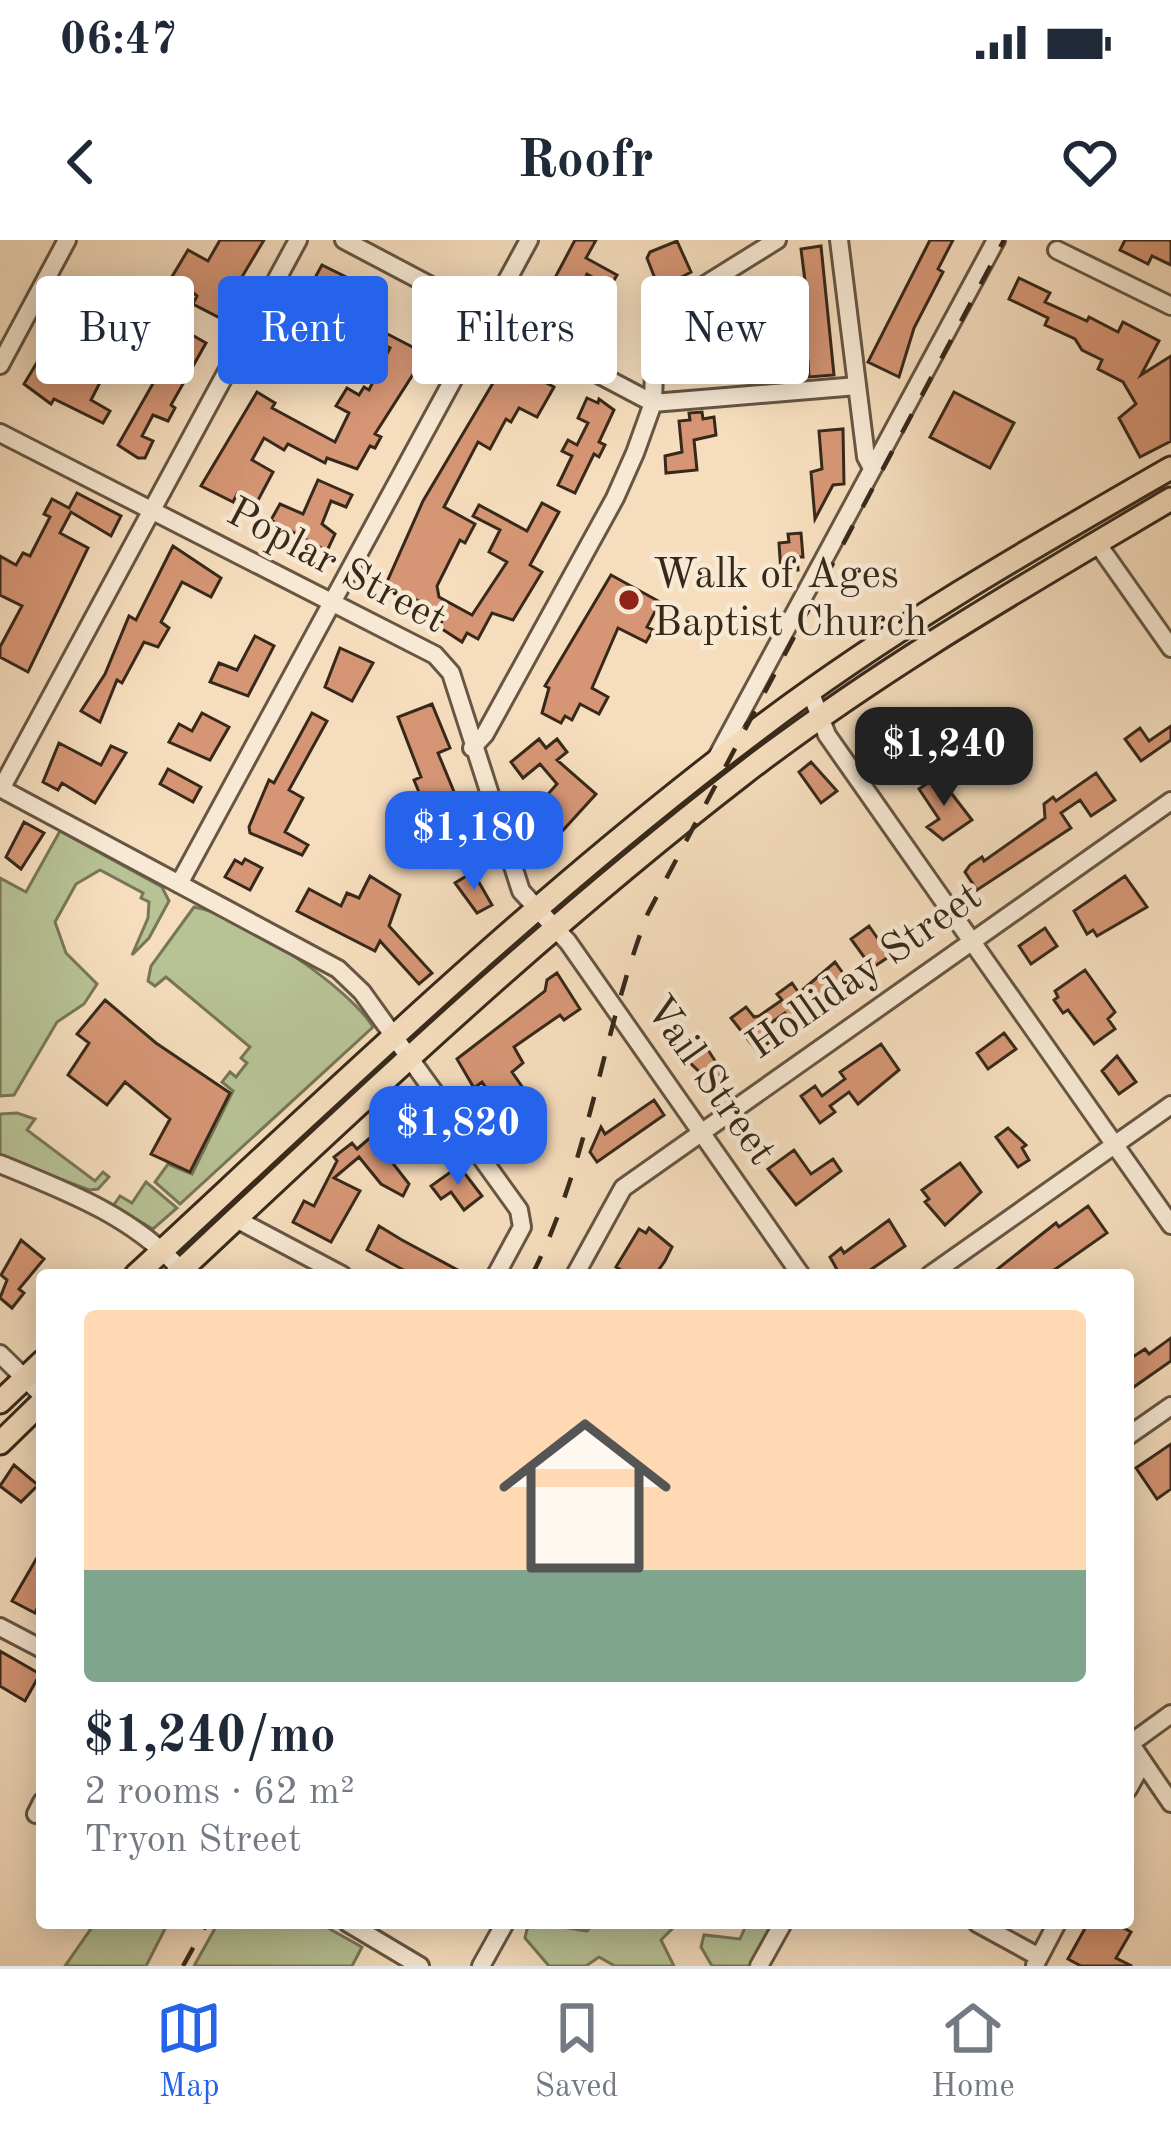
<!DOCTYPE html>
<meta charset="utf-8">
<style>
body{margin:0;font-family:"Old Standard TT",serif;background:#f6f6f7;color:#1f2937;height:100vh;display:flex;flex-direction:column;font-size:45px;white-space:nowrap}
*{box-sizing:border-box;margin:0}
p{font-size:39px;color:#747a83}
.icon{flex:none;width:66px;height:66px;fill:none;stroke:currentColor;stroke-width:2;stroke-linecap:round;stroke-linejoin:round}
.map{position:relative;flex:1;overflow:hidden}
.side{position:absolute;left:36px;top:1029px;width:1098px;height:660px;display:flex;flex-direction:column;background:#fff;border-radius:12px;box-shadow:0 6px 30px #0003}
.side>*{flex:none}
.banner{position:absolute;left:36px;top:36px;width:1101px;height:108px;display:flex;gap:24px}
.price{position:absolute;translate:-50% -102px;padding:0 27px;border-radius:24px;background:#2563eb;color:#fff;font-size:39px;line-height:78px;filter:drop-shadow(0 3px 6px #0008)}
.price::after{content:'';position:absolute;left:50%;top:72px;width:36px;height:27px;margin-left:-18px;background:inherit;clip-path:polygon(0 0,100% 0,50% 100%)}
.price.on{background:#222;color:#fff}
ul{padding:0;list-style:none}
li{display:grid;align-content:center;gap:24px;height:636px;padding:0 48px}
li span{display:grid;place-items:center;height:372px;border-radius:12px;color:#555}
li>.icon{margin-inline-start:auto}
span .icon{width:216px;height:216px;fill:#fffc;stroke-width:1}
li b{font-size:51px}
.chip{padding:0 42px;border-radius:12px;background:#fff;box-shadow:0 6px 30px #0003;font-size:42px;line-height:108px}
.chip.on{background:#2563eb;color:#fff}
.status{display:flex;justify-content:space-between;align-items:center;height:84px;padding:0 60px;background:#fff;direction:ltr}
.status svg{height:33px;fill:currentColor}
header{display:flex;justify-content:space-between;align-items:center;height:156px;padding:0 48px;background:#fff;font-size:54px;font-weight:700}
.dock{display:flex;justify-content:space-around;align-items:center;height:168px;border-top:3px solid #e0e1e3;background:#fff;font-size:33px;color:#747a83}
.dock a{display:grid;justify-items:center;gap:6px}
.dock .on{color:#2563eb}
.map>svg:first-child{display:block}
</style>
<div class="status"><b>06:47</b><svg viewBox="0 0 49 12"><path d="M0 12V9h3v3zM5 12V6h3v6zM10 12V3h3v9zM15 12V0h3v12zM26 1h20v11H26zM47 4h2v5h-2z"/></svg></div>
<header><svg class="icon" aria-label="back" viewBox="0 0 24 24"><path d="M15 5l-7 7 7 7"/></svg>Roofr<svg class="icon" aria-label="heart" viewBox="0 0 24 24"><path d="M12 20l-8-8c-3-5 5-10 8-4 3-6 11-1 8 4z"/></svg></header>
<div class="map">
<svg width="1171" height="1726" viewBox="0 0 1171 1726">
<rect width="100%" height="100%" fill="#f5ddbd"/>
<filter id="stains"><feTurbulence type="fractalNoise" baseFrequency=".00167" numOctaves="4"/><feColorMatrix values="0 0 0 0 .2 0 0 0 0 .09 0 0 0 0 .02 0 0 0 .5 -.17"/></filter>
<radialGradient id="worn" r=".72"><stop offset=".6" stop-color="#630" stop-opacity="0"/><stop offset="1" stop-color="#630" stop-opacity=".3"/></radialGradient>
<path fill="#b7c295" stroke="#777658" stroke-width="3" d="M 60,591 L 162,647 L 169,661 L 149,698 L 132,715 L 148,678 L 149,662 L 141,658 L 143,653 L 100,630 L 76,644 L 55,682 L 66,713 L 97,744 L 84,764 L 57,782 L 14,855 L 0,856 L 0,638 L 26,652 Z
M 194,667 C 241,675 348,746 373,787 L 180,964 L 155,942 L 168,924 L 192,934 L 233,851 L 222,842 L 230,832 L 236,837 L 247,823 L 241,818 L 250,807 L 166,737 L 155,746 L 148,741 L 151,726 Z
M 0,874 L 17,873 L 35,879 L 27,890 L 95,941 L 103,932 L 109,937 L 98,949 L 89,950 L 0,916 Z
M 146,942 L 177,968 L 153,989 L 113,966 L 120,956 L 132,963 Z
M 95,1683 L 168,1683 L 146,1726 L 65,1726 Z
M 218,1683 L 319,1683 L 362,1707 L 352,1726 L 194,1726 Z
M 539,1683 L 587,1691 L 593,1683 L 672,1683 L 673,1688 L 661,1700 L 674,1726 L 615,1726 L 599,1717 L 586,1726 L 549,1726 L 525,1698 L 527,1689 Z
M 747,1683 L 775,1683 L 752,1726 L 712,1726 L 701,1707 L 704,1695 L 740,1699 Z"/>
<path fill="#d69675" stroke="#37291a" stroke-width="3" d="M 220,0 L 264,0 L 218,77 L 193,64 L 197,56 L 190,50 L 170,40 L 188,10 L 208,21 Z
M 575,0 L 596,0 L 586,18 L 617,35 L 610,47 L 587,34 L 564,82 L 539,68 Z
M 930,0 L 953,0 L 938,29 L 943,32 L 914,88 L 899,137 L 868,122 Z
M 1125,0 L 1171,0 L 1171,25 L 1152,16 L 1148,24 L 1120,10 Z
M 677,1 L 691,32 L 659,49 L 647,18 L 650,12 Z
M 821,6 L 834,135 L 809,137 L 808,121 L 802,122 L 801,106 L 806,106 L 797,42 L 805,41 L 801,9 Z
M 322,25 L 350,39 L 335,68 L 361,81 L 339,123 L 314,111 L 307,124 L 278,105 Z
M 1019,38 L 1050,53 L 1045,62 L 1087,81 L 1089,77 L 1118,92 L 1123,82 L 1159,101 L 1141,135 L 1171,116 L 1171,201 L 1140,217 L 1119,178 L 1136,164 L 1123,142 L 1098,129 L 1102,120 L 1082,110 L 1075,99 L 1045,85 L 1048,78 L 1009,59 Z
M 66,74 L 94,88 L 81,113 L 108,127 L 91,160 L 110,171 L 103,183 L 54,159 L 51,164 L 24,144 Z
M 173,84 L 206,103 L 171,165 L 175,168 L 168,181 L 153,175 L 142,196 L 153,201 L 145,218 L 138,218 L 118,205 L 159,133 L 155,130 L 158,123 L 132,109 L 139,97 L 159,108 Z
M 372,86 L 426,114 L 375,194 L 381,197 L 375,208 L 370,206 L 357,229 L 327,218 L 325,223 L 288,204 L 284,210 L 264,198 L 252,220 L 273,232 L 256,264 L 237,254 L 233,262 L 201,246 L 257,152 L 275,163 L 272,168 L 335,202 L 349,173 L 336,166 L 347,148 L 359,155 L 364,147 L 369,150 L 390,108 L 367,96 Z
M 509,116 L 528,127 L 526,132 L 554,147 L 537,177 L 519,168 L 511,182 L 506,179 L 490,209 L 478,202 L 444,267 L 475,284 L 465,303 L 460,300 L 437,346 L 439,357 L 472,375 L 507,322 L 489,312 L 500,290 L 473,276 L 479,265 L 527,291 L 542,263 L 559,272 L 530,325 L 542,332 L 513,380 L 492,373 L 478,399 L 467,393 L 462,402 L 439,387 L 445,375 L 386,344 L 423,261 Z
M 954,152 L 1014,183 L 990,228 L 930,197 Z
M 587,158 L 598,163 L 599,159 L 614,170 L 599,202 L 605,205 L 599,217 L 594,214 L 575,253 L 558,245 L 572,216 L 562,211 L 568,200 L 577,205 L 588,183 L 578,178 Z
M 702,172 L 703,179 L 714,177 L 716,195 L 694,200 L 697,230 L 666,233 L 665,216 L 682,212 L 679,181 L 690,180 L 689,173 Z
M 843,189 L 844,244 L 833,245 L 815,279 L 811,232 L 822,229 L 819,191 Z
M 318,240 L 352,255 L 346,267 L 331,261 L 322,284 L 335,294 L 327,311 L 271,280 L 280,264 L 303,274 Z
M 77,253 L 121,276 L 111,296 L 71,272 L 60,293 L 88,308 L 28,432 L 0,417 L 0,407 L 22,366 L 0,355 L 0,316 L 16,325 L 23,313 L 30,316 L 50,277 L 44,274 L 52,259 L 69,268 Z
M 801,293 L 803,317 L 797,317 L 798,330 L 781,332 L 779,303 L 789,302 L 788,294 Z
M 173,306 L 221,338 L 211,357 L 182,342 L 161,382 L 169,388 L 158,407 L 144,402 L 122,443 L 117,440 L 100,482 L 81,471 L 105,434 L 129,376 L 136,380 Z
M 611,335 L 660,362 L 647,387 L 653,390 L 646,402 L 618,388 L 592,448 L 608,457 L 599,474 L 580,464 L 572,480 L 565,476 L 561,483 L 542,473 L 549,448 L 545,446 Z
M 255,396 L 274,406 L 248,456 L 210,442 L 219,423 L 237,430 Z
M 340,408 L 373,423 L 352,461 L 325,447 Z
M 432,464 L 450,508 L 438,513 L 464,576 L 447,584 L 461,614 L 447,620 L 414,540 L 421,537 L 398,477 Z
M 202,473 L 229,487 L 210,520 L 169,502 L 179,484 L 192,491 Z
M 312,473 L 327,481 L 289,550 L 303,558 L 285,592 L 308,605 L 302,615 L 250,593 L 249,587 L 269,540 L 274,543 Z
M 879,473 L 885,482 L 890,479 L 907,505 L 893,515 L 864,484 Z
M 1171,486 L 1171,500 L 1141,521 L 1125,499 L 1140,488 L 1149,501 Z
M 539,499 L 546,508 L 557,499 L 567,512 L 557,520 L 596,554 L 546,609 L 525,590 L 553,558 L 548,554 L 557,544 L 540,524 L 523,538 L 511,522 Z
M 59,503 L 101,525 L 111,506 L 126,513 L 95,563 L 62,543 L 58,550 L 43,542 Z
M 811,522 L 837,551 L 821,563 L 799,532 Z
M 168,529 L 201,547 L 193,562 L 160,544 Z
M 1096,533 L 1115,560 L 1091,576 L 1080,560 L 1061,573 L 1071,588 L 977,650 L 965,632 L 970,625 L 982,617 L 984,621 L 1045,578 L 1044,564 L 1053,557 L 1056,561 Z
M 938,536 L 972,580 L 943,600 L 927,587 L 939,579 L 919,549 Z
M 24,582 L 44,593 L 21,629 L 6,617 Z
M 245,619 L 262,628 L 250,650 L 225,637 L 235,620 L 242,624 Z
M 473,632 L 492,665 L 477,673 L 455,643 Z
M 370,636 L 400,655 L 389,686 L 432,733 L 419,744 L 380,701 L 375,711 L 297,671 L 309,649 L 341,666 L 347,653 L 359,658 Z
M 1125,636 L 1147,667 L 1097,696 L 1093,690 L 1087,694 L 1074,671 Z
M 869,686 L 890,716 L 872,728 L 851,699 Z
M 1045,688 L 1057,706 L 1031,724 L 1019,706 Z
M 835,722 L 850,743 L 842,748 L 844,752 L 808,770 L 811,774 L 795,786 L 785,773 L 762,789 L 771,801 L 757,811 L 731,778 L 746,767 L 754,777 L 759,776 L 782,760 L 777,754 L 792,743 L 799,753 Z
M 1085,730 L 1115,772 L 1108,779 L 1115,789 L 1094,804 L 1068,770 L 1063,773 L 1054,760 L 1058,757 L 1055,751 Z
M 557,733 L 580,769 L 564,780 L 560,775 L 514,807 L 523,823 L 512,832 L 525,851 L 518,856 L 534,878 L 510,895 L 497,876 L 503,871 L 482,842 L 474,848 L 457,819 L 545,751 L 547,740 Z
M 105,760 L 156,803 L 230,853 L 190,932 L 151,914 L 170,879 L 125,842 L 107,865 L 68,835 L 89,803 L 77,794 Z
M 697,793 L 723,833 L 710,842 L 685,818 L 694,811 L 687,801 Z
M 1004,793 L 1016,809 L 988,829 L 977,813 Z
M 881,804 L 899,830 L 858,864 L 849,852 L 830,866 L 835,872 L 820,883 L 801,856 L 815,846 L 822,856 L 845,839 L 840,832 Z
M 1117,816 L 1136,842 L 1119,854 L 1102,831 Z
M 654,860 L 664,875 L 597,922 L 590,912 L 601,887 L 605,894 Z
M 392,879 L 409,904 L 391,921 L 409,944 L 403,956 L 381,944 L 359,917 L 334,938 L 360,951 L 331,1002 L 293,982 L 304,961 L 314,966 L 337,921 L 334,917 L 352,903 L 357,909 Z
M 1008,888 L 1026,905 L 1022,908 L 1029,920 L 1018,927 L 996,897 Z
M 794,910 L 811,934 L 833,919 L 841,931 L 796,965 L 768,929 Z
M 960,923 L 981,952 L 945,985 L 925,962 L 929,959 L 922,950 Z
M 459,926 L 482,956 L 464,970 L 451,952 L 441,959 L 431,946 Z
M 1088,966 L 1107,993 L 1047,1035 L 990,1035 L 1056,983 L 1059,987 Z
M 889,980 L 905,1006 L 863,1035 L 840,1035 L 830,1017 L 841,1008 L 844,1013 Z
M 379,986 L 402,1000 L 467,1035 L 413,1035 L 398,1027 L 367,1010 Z
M 649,988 L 672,1007 L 665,1021 L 655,1035 L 618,1035 L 621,1030 L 616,1027 L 639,989 L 646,993 Z
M 21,1000 L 44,1019 L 19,1049 L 24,1053 L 12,1068 L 0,1058 L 7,1040 L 1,1035 Z
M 1171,1098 L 1171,1121 L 1128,1151 L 1128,1120 L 1145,1109 L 1149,1114 Z
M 1171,1204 L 1171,1249 L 1157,1259 L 1136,1228 Z
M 14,1225 L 38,1245 L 21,1262 L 0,1246 Z
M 42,1309 L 42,1359 L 35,1373 L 12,1361 Z
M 0,1411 L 40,1434 L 25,1461 L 0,1446 Z
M 1088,1683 L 1115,1683 L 1131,1692 L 1116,1718 L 1132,1726 L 1081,1726 L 1068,1719 Z"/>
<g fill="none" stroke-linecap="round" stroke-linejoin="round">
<defs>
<path id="minor" d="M 344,0 L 653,163 L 857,146
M 839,0 L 866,217 L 872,228
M 1057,10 L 1171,66
M 0,125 L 67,0
M 0,193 L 435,415 L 451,433 L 521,651 L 568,702 L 801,1035
M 1097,303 L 1171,408
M 810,451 L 827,495 L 1171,985
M 472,508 L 485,494 L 615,258 L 635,213 L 653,163 L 655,100 L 663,79 L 679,61 L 777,0
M 717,517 L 996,0
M 0,548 L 338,729 L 362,752 L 519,970 L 522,987 L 496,1035
M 1,549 L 298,0
M 179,644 L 529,0
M 0,924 C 66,951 133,976 181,1030
M 236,979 L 342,1035
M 575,1035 L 623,948 L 1171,561
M 930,1035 L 1171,865
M 0,1114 L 42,1155
M 1128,1196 L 1171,1166
M 0,1387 L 42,1409
M 1128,1500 L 1171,1563
M 1131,1503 L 1171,1474
M 1128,1549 L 1143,1522
M 36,1574 L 42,1562
M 348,1683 L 420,1726
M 977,1683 L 1039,1717
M 1035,1725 L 1057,1683
M 481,1726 L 505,1683
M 759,1726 L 783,1683"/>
<path id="major" d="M 136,1035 C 338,848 537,656 757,490 C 887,391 1030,309 1171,228
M 176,1035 C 359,863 544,688 742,535 C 876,431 1026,345 1171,259
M 0,1162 L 42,1122
M 0,1203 L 42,1162"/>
</defs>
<use href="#minor" stroke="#665643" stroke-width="22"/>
<use href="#major" stroke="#37291a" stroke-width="27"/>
<use href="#minor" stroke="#f8e9d4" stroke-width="16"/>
<use href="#major" stroke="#f5ddbd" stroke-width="21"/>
<path stroke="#37291a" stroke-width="4.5" stroke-dasharray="21 21" stroke-linecap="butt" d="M 532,1035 C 590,920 602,792 648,673 L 1004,0
M 183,1726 L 207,1683"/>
</g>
<circle fill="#8f2418" stroke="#f8e9d4" stroke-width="4.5" cx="629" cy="360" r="12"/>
<g text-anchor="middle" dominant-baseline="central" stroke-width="9" stroke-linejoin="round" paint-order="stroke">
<g font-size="42" fill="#37291a" stroke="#f8e9d4">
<text transform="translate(336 327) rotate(28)">Poplar Street</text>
<text transform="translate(865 732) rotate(-35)">Holliday Street</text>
<text transform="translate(709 841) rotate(55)">Vail Street</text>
</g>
<g font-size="42" fill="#37291a" stroke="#f8e9d4" text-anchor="start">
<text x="653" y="336">Walk of Ages<tspan x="653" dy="48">Baptist Church</tspan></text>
</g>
</g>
<rect width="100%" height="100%" filter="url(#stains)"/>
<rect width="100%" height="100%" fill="url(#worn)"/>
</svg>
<b class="price on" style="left:944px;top:569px">$1,240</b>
<b class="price" style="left:474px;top:653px">$1,180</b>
<b class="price" style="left:458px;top:948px">$1,820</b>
<div class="banner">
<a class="chip">Buy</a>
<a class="chip on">Rent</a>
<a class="chip">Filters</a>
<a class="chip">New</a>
</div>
<section class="side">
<ul>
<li><span style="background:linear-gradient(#ffd9b3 70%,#7fa58c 0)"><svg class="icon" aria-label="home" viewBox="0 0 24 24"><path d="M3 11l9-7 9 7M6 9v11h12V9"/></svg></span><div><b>$1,240/mo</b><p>2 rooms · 62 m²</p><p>Tryon Street</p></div></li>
</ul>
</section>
</div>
<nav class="dock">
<a class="on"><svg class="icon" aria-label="map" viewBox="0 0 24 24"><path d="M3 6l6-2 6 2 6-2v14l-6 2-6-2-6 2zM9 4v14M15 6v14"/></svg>Map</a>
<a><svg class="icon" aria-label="saved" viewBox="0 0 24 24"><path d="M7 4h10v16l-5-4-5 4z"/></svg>Saved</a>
<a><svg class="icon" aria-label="home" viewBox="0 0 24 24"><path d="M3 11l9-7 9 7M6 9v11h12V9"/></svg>Home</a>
</nav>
